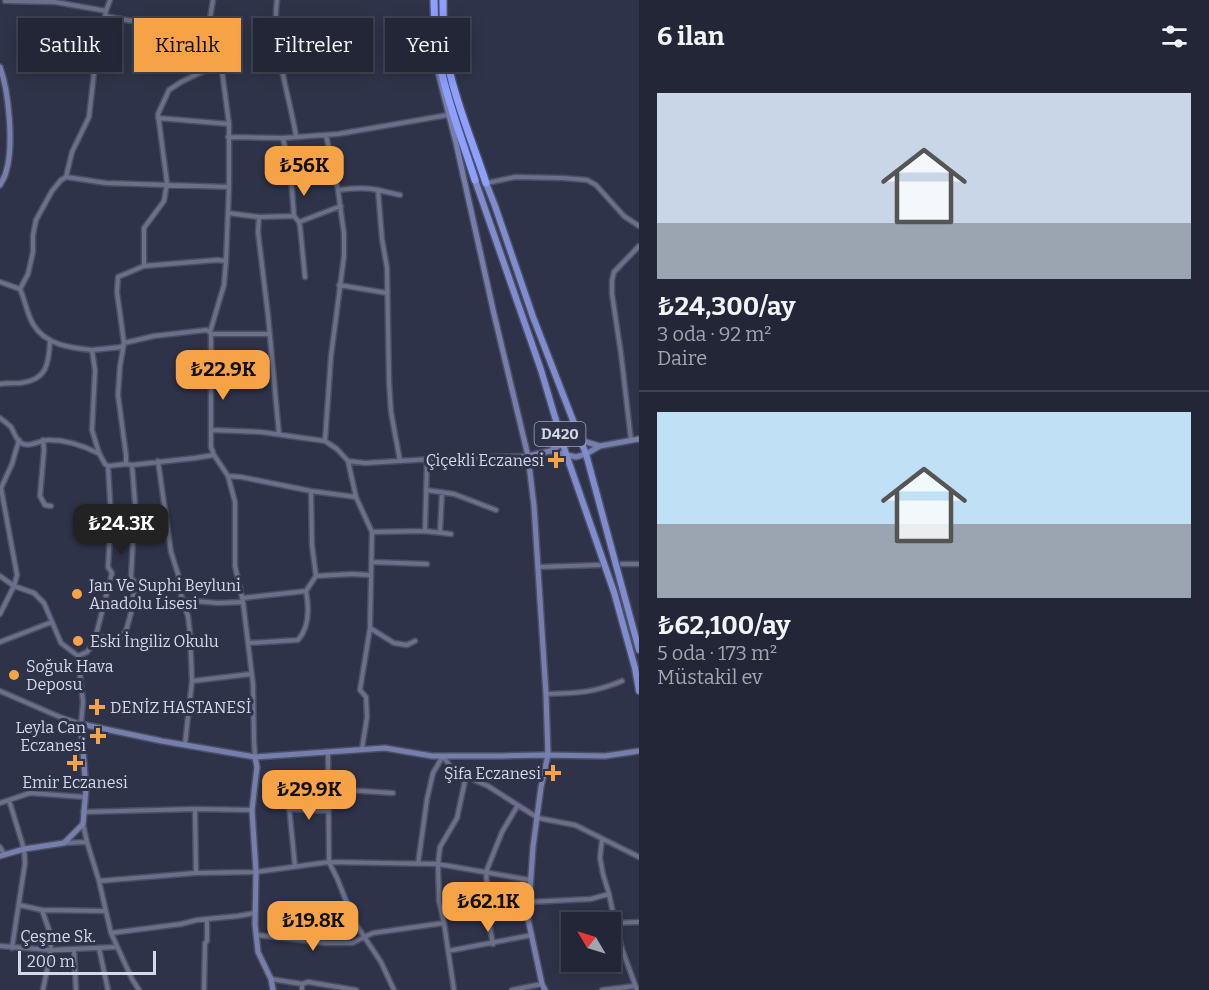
<!DOCTYPE html>
<html lang="tr">
<meta charset="utf-8">
<style>
body{margin:0;font-family:Bitter,serif;background:#2e3242;color:#f1f3f6;height:100vh;display:flex;flex-direction:column;font-size:22px;white-space:nowrap}
*{box-sizing:border-box;margin:0}
p{font-size:20px;color:#a2a5ad}
.icon{flex:none;width:33px;height:33px;fill:none;stroke:currentColor;stroke-width:2;stroke-linecap:round;stroke-linejoin:round}
.map{position:relative;flex:1;overflow:hidden}
.details{display:flex;flex-direction:column;background:#222637;width:570px}
.details>*{flex:none}
.banner{position:absolute;left:18px;top:18px;width:531px;height:54px;display:flex;gap:12px}
.needle{width:39px;rotate:308deg}
.fabs{position:absolute;left:561px;top:912px;display:grid;gap:12px}
.fabs a{display:grid;place-items:center;width:60px;height:60px;border-radius:0px;background:#222637;box-shadow:0 3px 15px #0003,0 0 0 2px #3f4352;font-size:30px}
.scale{position:absolute;left:18px;bottom:15px;width:138px;box-sizing:border-box;padding-left:6px;border:3px solid #d5d8e7;border-top:0;font-size:16px;line-height:21px;white-space:nowrap;color:#d5d8e7;-webkit-text-stroke:4px #2e3349;paint-order:stroke}
.price{position:absolute;translate:-50% -51px;padding:0 14px;border-radius:12px;background:#f6a247;color:#111;font-size:20px;line-height:39px;filter:drop-shadow(0 2px 3px #0008)}
.price::after{content:'';position:absolute;left:50%;top:36px;width:18px;height:14px;margin-left:-9px;background:inherit;clip-path:polygon(0 0,100% 0,50% 100%)}
.price.active{background:#222;color:#fff}
ul{padding:0;list-style:none}
li{display:grid;align-content:center;gap:12px;height:318px;padding:0 18px}
li+li{border-top:2px solid #3f4352}
li span{display:grid;place-items:center;height:186px;border-radius:0px;color:#555}
li>.icon{margin-inline-start:auto}
span .icon{width:108px;height:108px;fill:#fffc;stroke-width:1}
li b{font-size:26px}
h2{display:flex;justify-content:space-between;align-items:center;height:72px;padding:0 18px;font-size:26px}
.tag{padding:0 21px;border-radius:0px;background:#222637;box-shadow:0 3px 15px #0003,0 0 0 2px #3f4352;font-size:21px;line-height:54px}
.tag.active{background:#f6a247;color:#111}
main{display:flex;flex:1;min-height:0}
.map>svg:first-child{display:block}
</style>
<main>
<div class="map">
<svg width="639" height="990" viewBox="0 0 639 990">
<rect width="100%" height="100%" fill="#2e3349"/>
<g fill="none" stroke-linecap="round" stroke-linejoin="round">
<defs>
<path id="street" d="M 277,0 C 271,44 289,93 296,136
M 5,1 L 55,2 L 106,11
M 105,16 L 126,20 L 208,31
M 136,55 C 167,58 193,58 222,71 L 229,124 L 229,187 L 226,261 L 224,285 L 210,332 L 211,334 L 211,447 L 214,455 L 228,476 L 235,502 L 235,566 L 243,602 L 253,684 L 254,741 L 255,757
M 158,118 L 229,124
M 228,137 L 283,138 L 338,134 L 448,115
M 283,138 L 291,178 L 294,216
M 66,177 L 106,183 L 229,187
M 487,183 L 515,177 L 563,178 L 587,180 L 596,185 L 624,216 L 639,226
M 338,190 C 352,188 365,187 378,190 L 382,239 L 387,268 L 389,382 L 391,412 L 400,461
M 378,190 L 400,195
M 228,213 L 259,217 L 294,216 L 299,222 L 300,226 L 305,277
M 259,217 L 258,232 L 268,315 L 279,434
M 299,222 L 341,206
M 144,266 L 144,228 L 164,201 L 167,183 L 158,114 L 169,90 L 181,82 L 206,70 L 208,31 L 213,0
M 0,282 L 20,289 C 25,300 27,314 33,324 C 45,345 71,348 92,350 L 95,370 L 92,430 L 99,453 L 105,464 L 108,466 L 126,464 L 132,465 L 195,458 L 214,455
M 339,285 L 387,293
M 20,289 L 28,274 L 33,252 L 33,235 L 36,220 L 52,191 L 61,180 L 66,177 L 72,152 L 89,117 L 94,73 L 106,11 L 110,0
M 211,334 L 269,334
M 92,350 L 122,347 L 124,343 L 154,336 L 206,330 L 210,332
M 0,384 C 7,383 13,383 20,383 C 47,380 49,364 50,340
M 0,418 C 4,421 8,424 11,427 C 14,432 16,440 21,443 C 29,448 40,440 49,440 C 67,440 82,445 98,453
M 212,430 L 261,432 L 325,441 L 337,449 L 348,461 L 365,463 L 450,458 L 528,456
M 43,440 L 44,450 L 40,496 L 45,505 L 51,506
M 631,440 L 621,354 L 612,294 L 612,280 L 614,272 L 639,246
M 325,441 L 331,356 L 344,256 L 344,234 L 338,190 L 326,135
M 158,461 L 171,552 L 178,574 L 182,600 L 188,616 L 190,633 L 192,681 L 185,744
M 348,461 L 356,497 L 372,532 L 370,628 L 360,690 L 366,697 L 367,717 L 362,749
M 126,464 L 126,455 L 118,395 L 120,366 L 124,343 L 117,292 L 118,277 L 144,266 L 217,260 L 226,261
M 228,476 L 241,477 L 311,491 L 356,497
M 426,490 L 454,494 L 496,510
M 311,491 L 312,545 L 316,576
M 425,531 L 427,460
M 372,532 L 425,531 L 451,534
M 440,532 L 442,492
M 372,562 L 427,564
M 622,564 L 639,564
M 538,567 L 599,565
M 0,576 L 14,586 L 34,593 L 44,603 L 61,643 L 78,656 L 83,702 L 81,724 L 60,717 L 0,691
M 243,598 L 306,591
M 182,600 L 218,603 L 243,602
M 0,614 L 14,586 L 17,575 L 1,488 L 12,464 L 19,440
M 370,628 L 394,643 L 407,645 L 415,641
M 97,636 L 110,639 L 119,639 L 126,631 L 131,613 L 135,582 L 131,578 L 135,503 L 132,465
M 0,642 L 52,622
M 248,643 L 298,640 C 310,627 309,607 306,591 L 316,576 L 352,574 L 370,575
M 78,656 L 87,652 L 94,643 L 112,573 L 108,567 L 111,517 L 108,466
M 192,681 L 251,674
M 546,694 C 577,693 593,693 622,681
M 328,752 L 329,862 L 337,878 L 355,923 L 381,962 L 394,990
M 9,800 L 24,849 L 25,863 L 12,948
M 0,803 L 30,793 L 84,797
M 195,809 L 196,873
M 289,809 L 329,811
M 83,812 L 195,809 L 252,810
M 83,824 L 87,842 L 99,881 L 111,933 L 132,979 L 139,990
M 602,839 L 600,858 L 603,874 L 609,894 L 613,913 L 622,949 L 637,990
M 64,843 L 87,842
M 0,847 L 4,854
M 418,864 L 427,799 L 433,773 L 443,756 L 450,766 L 460,774 L 488,786 L 538,818 L 575,825 L 639,857
M 295,866 L 289,806 L 295,797 L 305,789 L 329,789 L 393,793
M 99,881 L 196,873 L 256,872 L 329,862 L 438,864 L 530,880
M 528,902 L 591,899 L 609,894
M 19,905 L 42,910 L 50,933 L 51,950 L 43,990
M 42,910 L 106,911
M 616,923 L 639,922
M 111,933 L 181,924 L 197,920 L 238,916 L 255,913
M 257,935 L 325,943 L 352,943 L 373,933 L 444,923
M 493,944 L 490,928 L 486,872 L 502,832 L 518,805
M 0,946 L 51,950 L 116,947
M 99,948 L 108,990
M 74,949 L 76,990
M 448,951 L 532,935
M 271,979 L 302,984 L 308,982 L 356,990
M 302,984 L 302,990
M 204,990 L 205,943 L 207,941 L 207,919
M 454,990 L 444,923 L 439,901 L 438,864 L 440,847 L 457,818 L 466,776
M 512,990 L 542,984
M 602,990 L 635,986"/>
<path id="secondary" d="M 433,26 L 432,34 L 433,49 L 439,76 L 456,143 L 494,314 L 528,456 L 534,506 L 546,694 L 548,755 L 541,787 L 533,847 L 528,919 L 542,984 L 545,990
M 0,67 C 9,92 14,147 6,172 C 5,177 2,181 0,185
M 550,451 L 576,457 L 586,454 L 600,446 L 639,439
M 528,456 L 550,451 L 570,439 L 576,439 L 600,446
M 255,757 L 257,767 L 252,810 L 256,872 L 255,924 L 258,952 L 271,979 L 273,990
M 0,856 L 24,849 L 64,843 L 83,824 L 86,789 L 81,724 L 162,741 L 255,757 L 385,748 L 432,756 L 501,756 L 543,755 L 605,756 L 639,751"/>
<path id="primary" d="M 475,180 L 541,370 L 566,454 L 614,592 L 635,668 L 639,691
M 486,183 L 495,206 L 533,317 L 586,454 L 639,650"/>
<path id="highway" d="M 434,0 C 434,21 436,43 440,65 C 448,104 463,142 475,180
M 443,0 C 443,22 444,47 449,69 C 457,106 474,146 486,183"/>
</defs>
<use href="#street" stroke="#4b4f63" stroke-width="7"/>
<use href="#secondary" stroke="#4b4f63" stroke-width="8"/>
<use href="#primary" stroke="#4b4f63" stroke-width="9"/>
<use href="#highway" stroke="#4b4f63" stroke-width="10"/>
<use href="#street" stroke="#6a7089" stroke-width="4"/>
<use href="#secondary" stroke="#757eac" stroke-width="5"/>
<use href="#primary" stroke="#808ccf" stroke-width="6"/>
<use href="#highway" stroke="#8e9ffe" stroke-width="7"/>
</g>
<g fill="#f6a247" stroke="#2e3349" stroke-width="2">
<path d="M553 451h6v6h6v6h-6v6h-6v-6h-6v-6h6z"/>
<circle cx="77" cy="594" r="6"/>
<circle cx="78" cy="641" r="6"/>
<circle cx="14" cy="675" r="6"/>
<path d="M94 698h6v6h6v6h-6v6h-6v-6h-6v-6h6z"/>
<path d="M95 727h6v6h6v6h-6v6h-6v-6h-6v-6h6z"/>
<path d="M72 754h6v6h6v6h-6v6h-6v-6h-6v-6h6z"/>
<path d="M550 764h6v6h6v6h-6v6h-6v-6h-6v-6h6z"/>
</g>
<g text-anchor="middle" dominant-baseline="central" stroke-width="6" stroke-linejoin="round" paint-order="stroke">
<rect fill="#2e3349" stroke="#a3a6b8" stroke-width="1.5" x="534.5" y="422" width="51" height="24" rx="4.5"/>
<g font-size="15" font-weight="bold" fill="#d5d8e7">
<text x="560" y="434">D420</text>
</g>
<g font-size="16" fill="#d5d8e7" stroke="#2e3349" text-anchor="start">
<text x="544" y="460" text-anchor="end">Çiçekli Eczanesi</text>
<text x="89" y="585">Jan Ve Suphi Beyluni<tspan x="89" dy="18">Anadolu Lisesi</tspan></text>
<text x="90" y="641">Eski İngiliz Okulu</text>
<text x="26" y="666">Soğuk Hava<tspan x="26" dy="18">Deposu</tspan></text>
<text x="110" y="707">DENİZ HASTANESİ</text>
<text x="86" y="727" text-anchor="end">Leyla Can<tspan x="86" dy="18">Eczanesi</tspan></text>
<text x="541" y="773" text-anchor="end">Şifa Eczanesi</text>
<text x="75" y="782" text-anchor="middle">Emir Eczanesi</text>
</g>
<g font-size="16" fill="#d5d8e7" stroke="#2e3349">
<text x="58" y="936">Çeşme Sk.</text>
</g>
</g>
</svg>
<div class="fabs">
<a><svg class="needle" viewBox="-14 -14 28 28"><path d="M0-13l5 13h-10z" fill="#e53935"/><path d="M0 13l5-13h-10z" fill="#a2a5ad"/></svg></a>
</div>
<div class="scale">200 m</div>
<b class="price" style="left:304px;top:197px">₺56K</b>
<b class="price" style="left:223px;top:401px">₺22.9K</b>
<b class="price active" style="left:121px;top:555px">₺24.3K</b>
<b class="price" style="left:309px;top:821px">₺29.9K</b>
<b class="price" style="left:488px;top:933px">₺62.1K</b>
<b class="price" style="left:313px;top:952px">₺19.8K</b>
<div class="banner">
<a class="tag">Satılık</a>
<a class="tag active">Kiralık</a>
<a class="tag">Filtreler</a>
<a class="tag">Yeni</a>
</div>
</div>
<section class="details">
<h2>6 ilan<svg class="icon" aria-label="filters" viewBox="0 0 24 24"><path d="M4 7h16M4 17h16"/><circle cx="9" cy="7" r="2"/><circle cx="15" cy="17" r="2"/></svg></h2>
<ul>
<li><span style="background:linear-gradient(#c9d6e8 70%,#9aa5b1 0)"><svg class="icon" aria-label="home" viewBox="0 0 24 24"><path d="M3 11l9-7 9 7M6 9v11h12V9"/></svg></span><div><b>₺24,300/ay</b><p>3 oda · 92 m²</p><p>Daire</p></div></li>
<li><span style="background:linear-gradient(#bfe0f5 60%,#9aa5b1 0)"><svg class="icon" aria-label="home" viewBox="0 0 24 24"><path d="M3 11l9-7 9 7M6 9v11h12V9"/></svg></span><div><b>₺62,100/ay</b><p>5 oda · 173 m²</p><p>Müstakil ev</p></div></li>
</ul>
</section>
</main>
